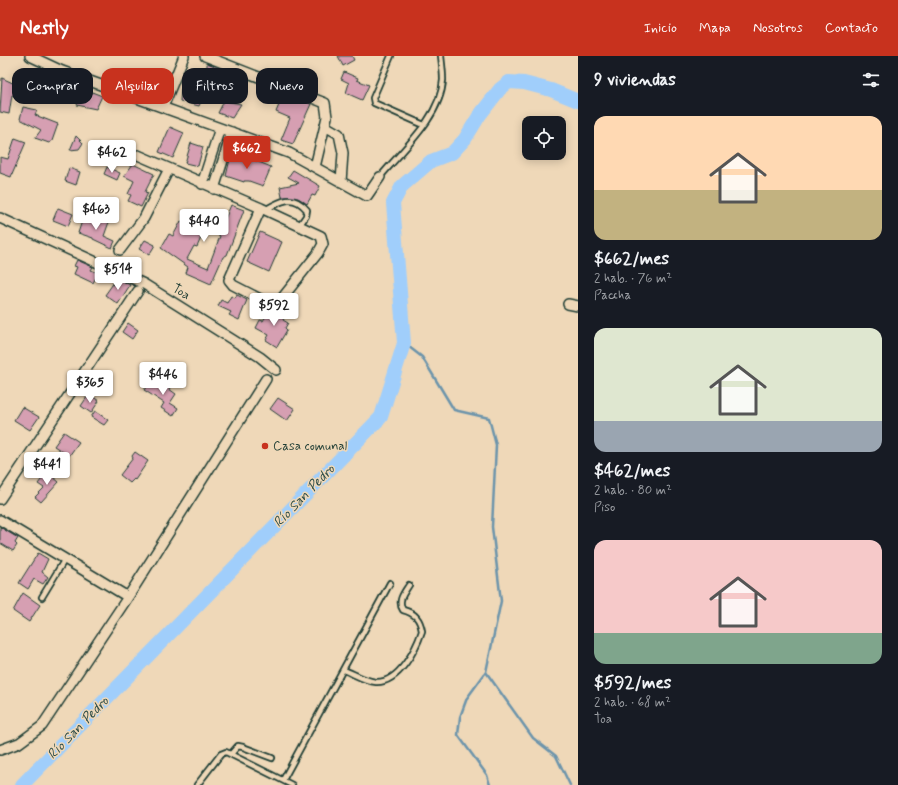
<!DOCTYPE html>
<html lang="es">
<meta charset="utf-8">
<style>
body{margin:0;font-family:Mynerve,sans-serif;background:#20242c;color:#f1f3f6;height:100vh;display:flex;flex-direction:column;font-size:15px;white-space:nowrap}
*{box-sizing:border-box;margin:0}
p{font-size:13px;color:#9ea1a6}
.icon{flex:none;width:22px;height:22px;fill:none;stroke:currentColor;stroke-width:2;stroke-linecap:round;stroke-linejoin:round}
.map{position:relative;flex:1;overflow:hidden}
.sheet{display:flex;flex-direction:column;background:#171b24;width:320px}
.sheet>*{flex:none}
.guide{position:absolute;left:12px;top:12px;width:380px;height:36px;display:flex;gap:8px}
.fabs{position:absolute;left:522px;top:60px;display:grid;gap:8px}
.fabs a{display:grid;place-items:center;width:44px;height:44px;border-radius:8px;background:#171b24;box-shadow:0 2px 10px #0003;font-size:20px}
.price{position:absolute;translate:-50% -34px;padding:0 9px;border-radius:4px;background:#fff;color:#222;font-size:13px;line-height:26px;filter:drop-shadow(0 1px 2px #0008)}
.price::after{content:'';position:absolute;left:50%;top:24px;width:12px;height:9px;margin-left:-6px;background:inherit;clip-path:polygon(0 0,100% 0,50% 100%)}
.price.active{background:#c8321e;color:#fff}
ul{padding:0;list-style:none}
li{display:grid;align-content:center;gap:8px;height:212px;padding:0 16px}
li span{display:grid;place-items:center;height:124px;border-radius:12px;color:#555}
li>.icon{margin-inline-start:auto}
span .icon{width:72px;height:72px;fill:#fffc;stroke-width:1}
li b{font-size:17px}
h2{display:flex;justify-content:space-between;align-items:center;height:48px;padding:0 16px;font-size:17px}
.tag{padding:0 14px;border-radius:12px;background:#171b24;box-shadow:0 2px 10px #0003;font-size:14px;line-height:36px}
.tag.active{background:#c8321e;color:#fff}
header{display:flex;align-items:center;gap:24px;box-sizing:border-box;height:56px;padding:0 20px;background:#c8321e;color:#fff}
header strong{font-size:19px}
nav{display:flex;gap:22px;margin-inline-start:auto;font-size:14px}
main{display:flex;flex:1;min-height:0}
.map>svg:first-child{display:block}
</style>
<header>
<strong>Nestly</strong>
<nav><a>Inicio</a><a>Mapa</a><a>Nosotros</a><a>Contacto</a></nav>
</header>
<main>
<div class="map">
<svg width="578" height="729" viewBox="0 0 578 729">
<rect width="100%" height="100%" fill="#efd8b8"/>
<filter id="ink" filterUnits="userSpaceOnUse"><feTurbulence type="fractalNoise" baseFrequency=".025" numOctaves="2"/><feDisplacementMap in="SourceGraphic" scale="8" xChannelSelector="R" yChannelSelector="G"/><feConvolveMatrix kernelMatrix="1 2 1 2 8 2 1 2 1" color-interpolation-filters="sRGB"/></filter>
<g filter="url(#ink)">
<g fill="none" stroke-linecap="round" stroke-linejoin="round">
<path stroke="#6c94ab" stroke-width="2.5" d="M 404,287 L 422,301 L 454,354 L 489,362 L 496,389 L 492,471 L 501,545 L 486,616 L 467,642 L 460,661 L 458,679 L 487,719 L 490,729
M 486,616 L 533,682 L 556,700 L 570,729"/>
<path stroke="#a0cefb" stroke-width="14" d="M 22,729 L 381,361 L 404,287 L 393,147 L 402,130 L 431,105 L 452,97 L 465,83 L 479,60 L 500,33 L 509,26 L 524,27 L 551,34 L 578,45"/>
</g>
<path fill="#d69fb2" stroke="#1f3d34" d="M 338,0 L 352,0 L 354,4 L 343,10 Z
M 207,7 L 220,12 L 216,20 L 207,14 Z
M 344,16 L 358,22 L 357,24 L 369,29 L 362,44 L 346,37 L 349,27 L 341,23 Z
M 237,20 L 249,24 L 245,34 L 234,29 Z
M 2,22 L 19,30 L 16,40 L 12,39 L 9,58 L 0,56 Z
M 82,32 L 102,40 L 96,53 L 77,49 Z
M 181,33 L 203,41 L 199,50 L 180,45 Z
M 284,37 L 311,48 L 293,88 L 281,84 L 290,62 L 276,56 Z
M 224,45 L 241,48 L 232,62 L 218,57 Z
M 23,51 L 37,54 L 35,59 L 58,68 L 52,85 L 49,87 L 35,82 L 41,74 L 20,63 Z
M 170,71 L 184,77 L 173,102 L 159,96 Z
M 76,80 L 83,87 L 79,93 L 70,94 Z
M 15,82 L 26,86 L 11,121 L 0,117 L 0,101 L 8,103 Z
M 191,87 L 203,91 L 198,110 L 185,107 Z
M 232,95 L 271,111 L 263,130 L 249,125 L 244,125 L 244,126 L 226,120 Z
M 133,108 L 154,118 L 145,136 L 148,137 L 141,151 L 128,145 L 131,139 L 128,138 L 134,125 L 124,120 Z
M 107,111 L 120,117 L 117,124 L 104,118 Z
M 69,112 L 80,116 L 76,129 L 65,125 Z
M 293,114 L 320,130 L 315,140 L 312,139 L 307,148 L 298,142 L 282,141 L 280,131 L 299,127 L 288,121 Z
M 231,149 L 244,154 L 227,199 L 223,201 L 211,228 L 186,217 L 188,211 L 161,192 L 169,178 L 173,180 L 181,165 L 191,170 L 194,162 L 207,168 L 197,191 L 194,190 L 187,203 L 208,212 L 220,180 L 209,173 L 216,160 L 224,165 Z
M 58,152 L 73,158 L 68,170 L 53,164 Z
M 83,162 L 100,167 L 101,164 L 109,166 L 104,180 L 115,185 L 112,192 L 93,183 L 93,182 L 78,177 Z
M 260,176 L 282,186 L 269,216 L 247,206 Z
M 145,184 L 155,189 L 149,199 L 139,193 Z
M 77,204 L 93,211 L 91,214 L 98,217 L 93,227 L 74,218 L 77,211 L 74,210 Z
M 117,222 L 130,229 L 118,248 L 105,239 Z
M 237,239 L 247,244 L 239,264 L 229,259 L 231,256 L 218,250 L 221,244 L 227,247 L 231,240 L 235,242 Z
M 274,254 L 285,260 L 283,264 L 288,267 L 285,272 L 287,274 L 277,291 L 266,284 L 269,279 L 256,272 L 260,264 L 263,265 L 268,256 L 272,258 Z
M 128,267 L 138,274 L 132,283 L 122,276 Z
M 152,323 L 164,330 L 166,327 L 171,330 L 169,333 L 176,338 L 170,347 L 178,352 L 173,360 L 161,352 L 164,347 L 144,334 Z
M 89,338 L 99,345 L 91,357 L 81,350 Z
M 278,342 L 295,353 L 287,365 L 270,353 Z
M 22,351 L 39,361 L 30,374 L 14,364 Z
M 95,355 L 108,364 L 104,369 L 91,361 Z
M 64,376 L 79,386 L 69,400 L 54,390 Z
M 135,396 L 148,405 L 135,424 L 134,423 L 130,427 L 120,419 L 133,402 L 132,400 Z
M 47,416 L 59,426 L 41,446 L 35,441 L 44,432 L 38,428 Z
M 0,471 L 18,482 L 15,487 L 17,489 L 13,495 L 0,487 Z
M 38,497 L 48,503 L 42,516 L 48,521 L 43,528 L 34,523 L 28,533 L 19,527 Z
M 23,537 L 40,549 L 29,566 L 13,555 Z"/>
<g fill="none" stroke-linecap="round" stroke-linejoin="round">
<defs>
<path id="lane" d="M 391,0 L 373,42 L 374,47 L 424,69
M 380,121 C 402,94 441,61 443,24 C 443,17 442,8 441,0
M 265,154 C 280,145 293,137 307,154 L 306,160 L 299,170
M 42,541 L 65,503
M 344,614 C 354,618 365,625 376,626 C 399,627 416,593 422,575 C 420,563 415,557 403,554 C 397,545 404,537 409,529
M 231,698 L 238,690 L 243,691 L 272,702
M 283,724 L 390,527
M 197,729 L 221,698 L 226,696 L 292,729"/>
<path id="street" d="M 30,0 L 62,15 L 289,97 L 367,140 L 380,121
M 205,0 L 325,47 L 327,61 L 315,111
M 163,51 L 184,0
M 325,70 L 339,78 L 343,97 L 341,126
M 138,99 L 261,152 L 321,180 L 323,188 L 318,197 L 279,246 L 268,247 L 233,229 L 229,224 L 261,152
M 202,128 L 220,72
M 214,133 L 232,76
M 0,162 L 144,228 L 260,301 L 276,314
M 120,194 L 144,162 L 169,113
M 568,248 L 578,250
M 0,443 L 138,235
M 0,464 L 128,541
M 0,694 L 19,687 L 42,670 L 128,541 L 266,323"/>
</defs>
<use href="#lane" stroke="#1f3d34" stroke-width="8"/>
<use href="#street" stroke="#1f3d34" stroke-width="12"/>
<use href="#lane" stroke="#efd8b8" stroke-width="4.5"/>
<use href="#street" stroke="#efd8b8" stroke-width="9"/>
</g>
</g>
<circle fill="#c8321e" stroke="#efd8b8" stroke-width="1.5" cx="265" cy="390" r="4"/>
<g text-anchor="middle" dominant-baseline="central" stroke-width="3" stroke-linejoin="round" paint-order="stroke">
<g font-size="13" fill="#1f3d34" stroke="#efd8b8">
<text transform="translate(181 236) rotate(32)">Toa</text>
</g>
<g font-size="13" fill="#1f3d34" stroke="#efd8b8" text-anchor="start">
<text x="273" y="390">Casa comunal</text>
</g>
<g font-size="14" font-style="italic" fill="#2c4c48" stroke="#efd8b8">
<text transform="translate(304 440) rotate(-46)">Río San Pedro</text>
<text transform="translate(78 672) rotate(-46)">Río San Pedro</text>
</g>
</g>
</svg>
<div class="fabs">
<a><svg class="icon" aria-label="locate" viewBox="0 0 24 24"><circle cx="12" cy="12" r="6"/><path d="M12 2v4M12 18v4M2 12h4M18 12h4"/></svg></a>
</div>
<b class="price active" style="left:247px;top:114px">$662</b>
<b class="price" style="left:112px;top:118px">$462</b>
<b class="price" style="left:96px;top:175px">$463</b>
<b class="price" style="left:204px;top:187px">$440</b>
<b class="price" style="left:118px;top:235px">$514</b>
<b class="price" style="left:274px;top:271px">$592</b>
<b class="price" style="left:163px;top:340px">$446</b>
<b class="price" style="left:90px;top:348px">$365</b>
<b class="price" style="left:47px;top:430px">$441</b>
<div class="guide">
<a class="tag">Comprar</a>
<a class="tag active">Alquilar</a>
<a class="tag">Filtros</a>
<a class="tag">Nuevo</a>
</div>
</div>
<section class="sheet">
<h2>9 viviendas<svg class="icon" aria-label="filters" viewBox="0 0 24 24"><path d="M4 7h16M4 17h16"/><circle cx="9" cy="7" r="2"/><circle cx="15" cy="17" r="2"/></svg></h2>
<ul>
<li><span style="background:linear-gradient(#ffd9b3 60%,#c2b280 0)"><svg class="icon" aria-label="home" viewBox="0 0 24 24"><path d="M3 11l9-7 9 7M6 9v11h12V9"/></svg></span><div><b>$662/mes</b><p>2 hab. · 76 m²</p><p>Paccha</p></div></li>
<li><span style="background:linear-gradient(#dfe7d0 75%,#9aa5b1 0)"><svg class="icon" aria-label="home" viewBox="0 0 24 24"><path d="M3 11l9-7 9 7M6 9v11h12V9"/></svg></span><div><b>$462/mes</b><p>2 hab. · 80 m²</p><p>Piso</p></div></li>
<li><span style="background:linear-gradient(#f6c9c9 75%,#7fa58c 0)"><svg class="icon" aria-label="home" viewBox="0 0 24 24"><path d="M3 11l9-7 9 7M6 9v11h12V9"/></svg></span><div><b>$592/mes</b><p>2 hab. · 68 m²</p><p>Toa</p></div></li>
</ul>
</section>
</main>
